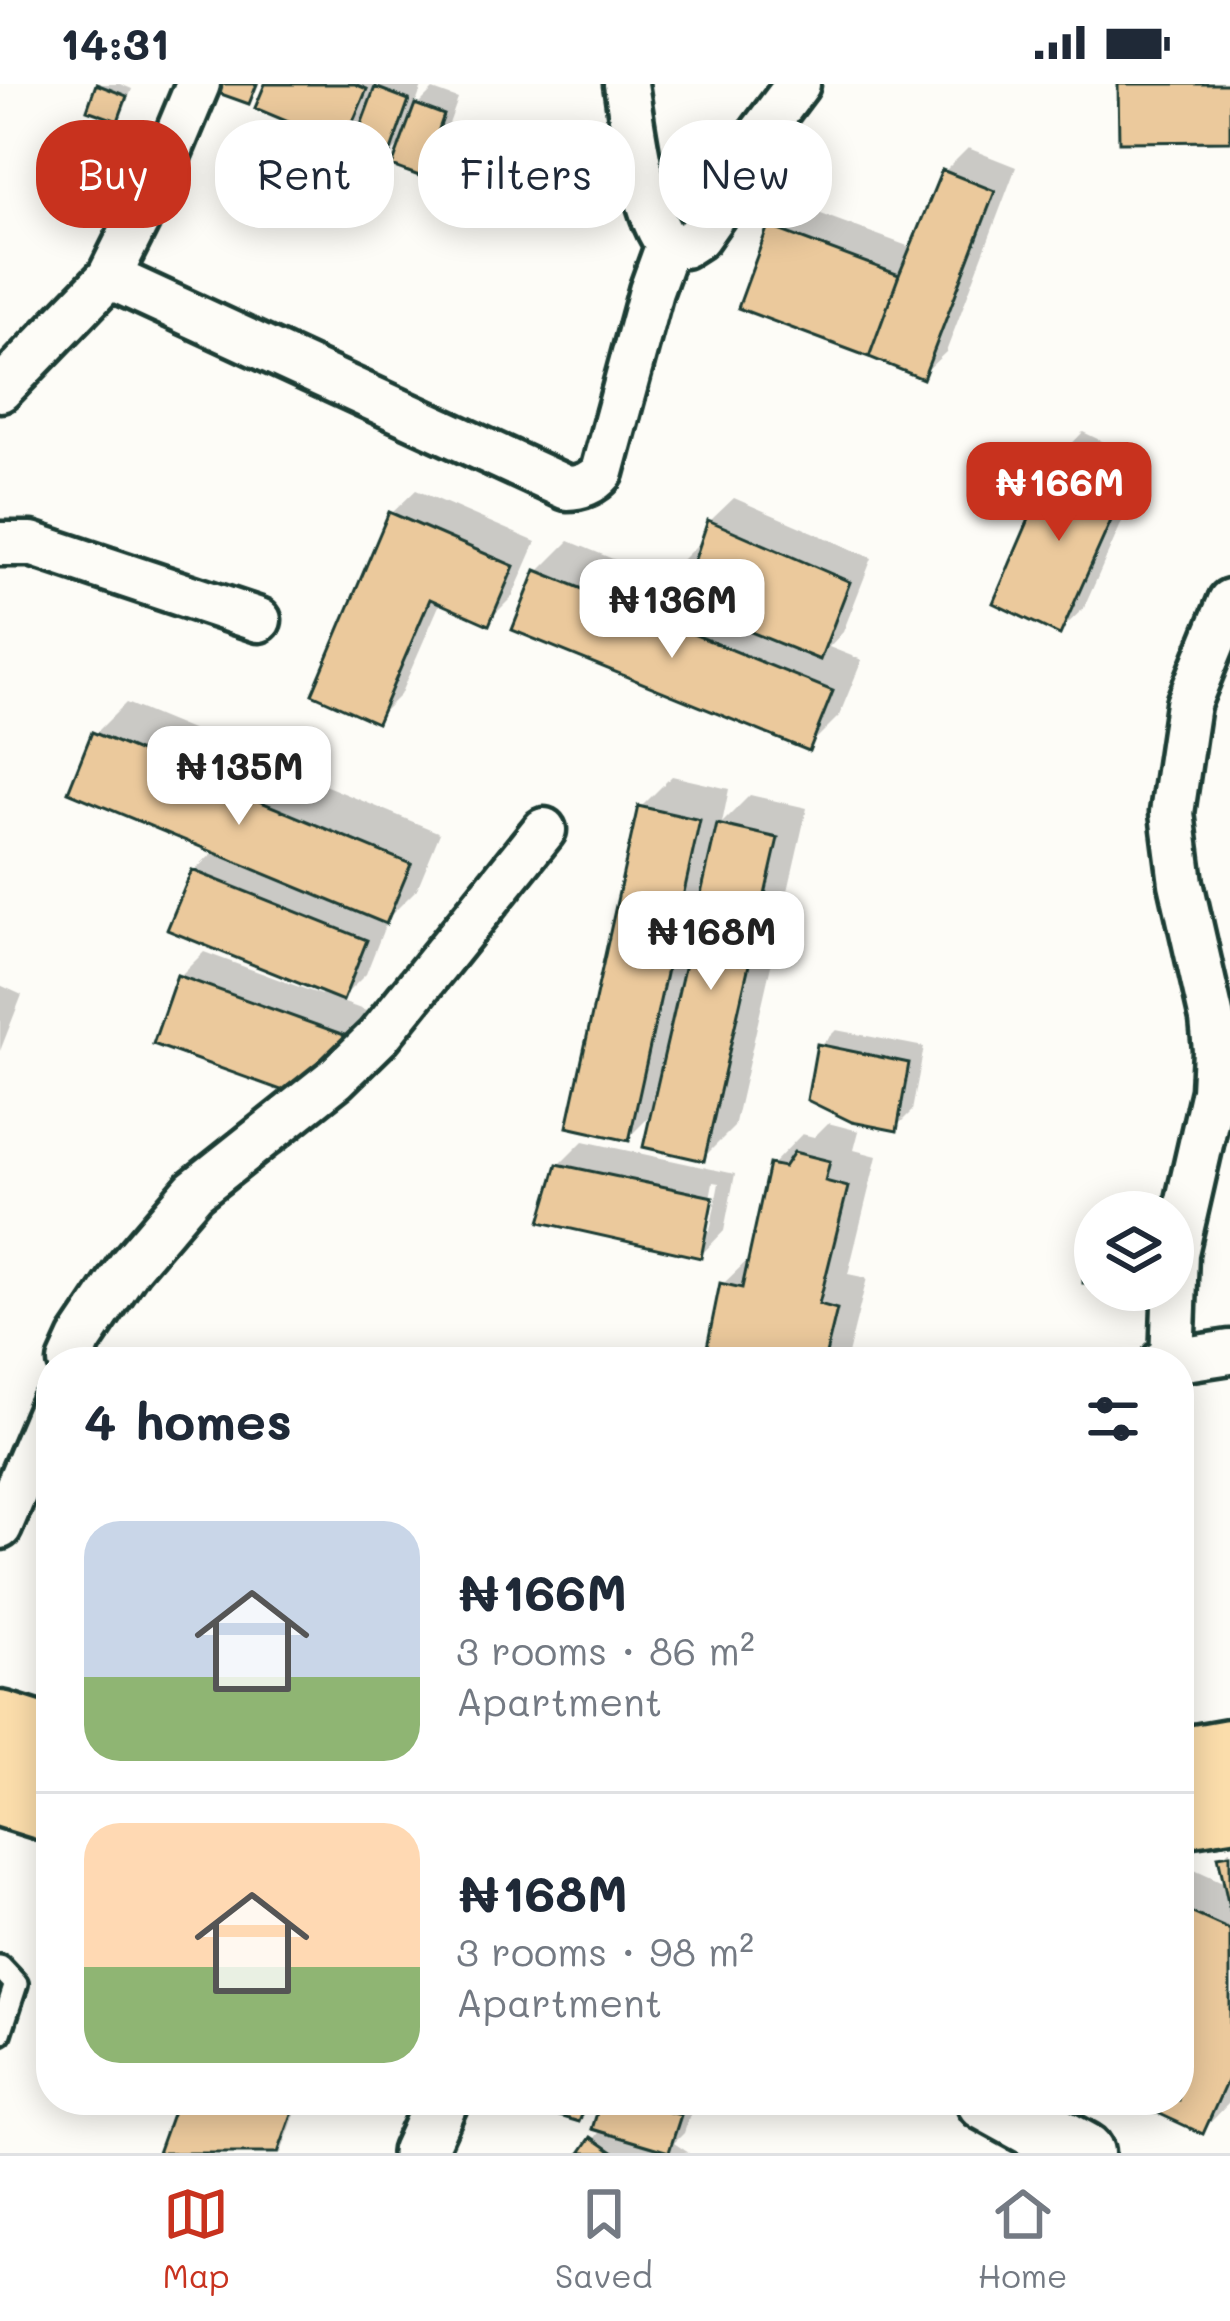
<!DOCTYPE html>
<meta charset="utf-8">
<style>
body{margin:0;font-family:Mali,sans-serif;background:#f6f6f7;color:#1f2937;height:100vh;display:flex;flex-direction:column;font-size:45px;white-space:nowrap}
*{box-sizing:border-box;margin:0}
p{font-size:39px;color:#747a83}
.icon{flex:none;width:66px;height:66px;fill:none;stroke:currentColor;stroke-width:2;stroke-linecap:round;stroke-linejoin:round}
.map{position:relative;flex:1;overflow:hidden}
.panel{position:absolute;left:36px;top:1263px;width:1158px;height:768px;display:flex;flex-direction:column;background:#fff;border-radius:48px;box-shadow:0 6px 30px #0003}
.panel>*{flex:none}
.hud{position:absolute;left:36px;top:36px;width:1158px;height:108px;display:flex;gap:24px}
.controls{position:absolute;left:1074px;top:1107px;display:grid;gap:24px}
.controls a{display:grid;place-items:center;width:120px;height:120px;border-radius:50%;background:#fff;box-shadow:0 6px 30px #0003;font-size:60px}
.price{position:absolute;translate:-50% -102px;padding:0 27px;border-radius:24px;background:#fff;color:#222;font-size:39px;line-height:78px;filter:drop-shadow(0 3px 6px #0008)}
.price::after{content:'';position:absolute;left:50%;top:72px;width:36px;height:27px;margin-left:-18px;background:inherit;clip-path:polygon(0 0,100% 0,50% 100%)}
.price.on{background:#c8321e;color:#fff}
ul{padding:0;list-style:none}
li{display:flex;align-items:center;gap:36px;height:300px;padding:0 48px}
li+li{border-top:3px solid #e0e1e3}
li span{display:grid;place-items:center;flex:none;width:336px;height:240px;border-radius:36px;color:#555}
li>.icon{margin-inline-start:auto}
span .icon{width:144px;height:144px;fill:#fffc;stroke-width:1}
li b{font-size:51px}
h2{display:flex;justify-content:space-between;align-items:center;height:144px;padding:0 48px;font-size:51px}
.chip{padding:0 42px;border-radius:48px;background:#fff;box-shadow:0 6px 30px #0003;font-size:42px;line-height:108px}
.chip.on{background:#c8321e;color:#fff}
.status{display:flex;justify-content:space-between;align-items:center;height:84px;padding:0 60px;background:#fff;direction:ltr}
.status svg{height:33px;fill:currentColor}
.menu{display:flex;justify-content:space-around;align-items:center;height:168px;border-top:3px solid #e0e1e3;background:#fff;font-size:33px;color:#747a83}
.menu a{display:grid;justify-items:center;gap:6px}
.menu .on{color:#c8321e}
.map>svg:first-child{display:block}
</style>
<div class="status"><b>14:31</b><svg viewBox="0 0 49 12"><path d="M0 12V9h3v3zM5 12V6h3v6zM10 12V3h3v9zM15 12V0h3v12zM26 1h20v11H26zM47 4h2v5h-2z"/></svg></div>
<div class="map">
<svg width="1230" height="2069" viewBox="0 0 1230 2069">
<rect width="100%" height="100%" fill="#fdfcf7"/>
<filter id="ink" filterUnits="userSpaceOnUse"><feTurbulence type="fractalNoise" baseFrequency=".00833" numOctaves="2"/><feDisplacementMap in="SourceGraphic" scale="24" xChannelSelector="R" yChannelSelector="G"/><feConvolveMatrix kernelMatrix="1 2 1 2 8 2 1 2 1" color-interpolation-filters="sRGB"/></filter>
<g filter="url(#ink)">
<path fill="#0003" fill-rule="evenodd" d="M 100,0 L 120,0 L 132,5 L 124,26 L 117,34 L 98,2 Z
M 268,0 L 376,0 L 372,11 L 382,0 L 423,0 L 414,25 L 433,6 L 458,15 L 437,73 L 422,89 L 405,55 L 386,75 L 366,34 L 342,58 Z
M 968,64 L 1016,83 L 946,268 L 922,291 L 770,144 L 794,120 L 913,164 L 944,88 Z
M 1083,348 L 1148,379 L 1084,524 L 1060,547 L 1060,372 Z
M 416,406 L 536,458 L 512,513 L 488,537 L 441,517 L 400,611 L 376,635 L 392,429 Z
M 734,414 L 872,474 L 843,548 L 829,563 L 862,576 L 839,632 L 808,663 L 538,488 L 569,457 L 669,498 L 676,482 L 700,458 L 703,459 L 710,437 Z
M 126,619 L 440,749 L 417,805 L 388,834 L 366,890 L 339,917 L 369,928 L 361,949 L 336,974 L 180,892 L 204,868 L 321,911 L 322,906 L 194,787 L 216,766 L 95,650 Z
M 672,692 L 729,705 L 722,739 L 750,711 L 807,724 L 734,1043 L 703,1074 L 654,1028 L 628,1054 L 641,723 Z
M 0,901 L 22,911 L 0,967 Z
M 836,946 L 924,963 L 912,1027 L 896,1043 L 820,962 Z
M 828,1039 L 859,1047 L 854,1066 L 877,1072 L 848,1190 L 867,1194 L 846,1278 L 707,1278 L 723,1200 L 753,1171 L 772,1081 L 802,1050 L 814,1053 Z
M 583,1057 L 735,1090 L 724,1147 L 701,1171 L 559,1081 ZM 713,1098 L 719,1099 L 710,1147 L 704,1147 Z
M 1187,1521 L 1192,1538 L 1179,1547 L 1179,1523 Z
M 1230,1765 L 1230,2018 L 1203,2046 L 1137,2016 L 1179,2016 L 1179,1778 L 1227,1800 L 1222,1773 Z
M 180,2016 L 300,2016 L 281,2069 L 161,2069 Z
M 604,2016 L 695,2016 L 684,2049 L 674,2059 L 689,2069 L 583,2069 L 602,2045 Z"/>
<path fill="#ebc99c" stroke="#1f3d34" stroke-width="3" d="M 96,0 L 127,12 L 118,37 L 87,26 Z
M 206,0 L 257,0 L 249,20 L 204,4 Z
M 265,0 L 355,0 L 367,5 L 343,61 L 255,24 Z
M 1118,0 L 1230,0 L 1230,57 L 1119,58 Z
M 375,3 L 409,16 L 387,78 L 352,65 Z
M 415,20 L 444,31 L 422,93 L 392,82 Z
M 942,86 L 995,107 L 923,295 L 869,273 L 899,191 Z
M 768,142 L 899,191 L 869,273 L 738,224 Z
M 1057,370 L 1126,403 L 1060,551 L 993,519 Z
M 389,428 L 514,482 L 489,541 L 430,515 L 377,639 L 312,610 Z
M 708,436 L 850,498 L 820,576 L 660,511 L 673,480 L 691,487 Z
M 536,486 L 833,607 L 809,667 L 512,546 Z
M 92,648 L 411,780 L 386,840 L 68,708 Z
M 638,722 L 700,736 L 629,1057 L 567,1043 Z
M 717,740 L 778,754 L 704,1077 L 643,1063 Z
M 192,786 L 367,856 L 343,917 L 167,846 Z
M 177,891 L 347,952 L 338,976 L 292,1010 L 153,960 Z
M 817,960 L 909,979 L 897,1047 L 852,1038 L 807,1016 Z
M 794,1068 L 830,1077 L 825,1097 L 848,1103 L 819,1220 L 837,1225 L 824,1278 L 704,1278 L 720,1199 L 742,1204 L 769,1080 L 784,1083 Z
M 557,1080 L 713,1113 L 701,1174 L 540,1138 Z
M 1084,1160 L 1095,1160 L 1095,1199 L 1083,1199 Z
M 1230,1770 L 1230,1828 L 1218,1772 Z
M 1179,1823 L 1230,1846 L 1230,1990 L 1203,2050 L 1130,2016 L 1179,2016 Z
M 177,2016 L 297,2016 L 278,2069 L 158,2069 Z
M 558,2016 L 588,2016 L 579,2038 L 553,2030 Z
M 601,2016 L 622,2016 L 681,2031 L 669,2068 L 592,2045 Z
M 591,2053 L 614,2069 L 580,2069 Z"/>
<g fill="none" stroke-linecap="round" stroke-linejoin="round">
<defs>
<path id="service" d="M 0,1883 L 16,1900 L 0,1949"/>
<path id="minor" d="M 668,160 L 684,162 L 698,153 L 721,120 L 756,56 L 798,0
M 109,193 L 567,404 C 580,404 593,399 602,388 L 651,207 L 668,160 C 643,133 632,38 626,0
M 0,306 L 109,193 L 160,91 L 198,0
M 0,460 L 31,460 L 259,536
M 1172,1277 L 1230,1268
M 70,1278 L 80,1256 L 129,1183 L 194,1107 L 336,994 L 378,953 L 544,746
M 1163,1278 L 1172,1277 L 1176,1169 L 1213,1007 L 1215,966 L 1212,935 L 1181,799 L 1172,729 L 1188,620 L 1230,517
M 0,1443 L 51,1323"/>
<path id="tertiary" d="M 418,2069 L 442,2016"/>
<path id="secondary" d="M 987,2016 L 1083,2069"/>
<path id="primary" d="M 0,1641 L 51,1657
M 1179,1678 L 1230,1669
M 0,1708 L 51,1724
M 1179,1730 L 1230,1722"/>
</defs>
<use href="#service" stroke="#1f3d34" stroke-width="30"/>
<use href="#minor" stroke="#1f3d34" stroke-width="51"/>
<use href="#tertiary" stroke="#1f3d34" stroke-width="60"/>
<use href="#secondary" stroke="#1f3d34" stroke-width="69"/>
<use href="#primary" stroke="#1f3d34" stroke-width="75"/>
<use href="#service" stroke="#fdfcf7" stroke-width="21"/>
<use href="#minor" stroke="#fdfcf7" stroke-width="42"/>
<use href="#tertiary" stroke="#fdfcf7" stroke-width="51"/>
<use href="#secondary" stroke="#fdfcf7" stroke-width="60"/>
<use href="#primary" stroke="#fbddab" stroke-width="66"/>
</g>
</g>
</svg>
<div class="controls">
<a><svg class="icon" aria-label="layers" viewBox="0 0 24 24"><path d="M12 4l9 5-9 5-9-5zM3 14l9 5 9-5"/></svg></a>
</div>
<b class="price on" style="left:1059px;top:460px">₦166M</b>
<b class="price" style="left:672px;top:577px">₦136M</b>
<b class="price" style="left:239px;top:744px">₦135M</b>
<b class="price" style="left:711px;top:909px">₦168M</b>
<div class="hud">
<a class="chip on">Buy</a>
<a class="chip">Rent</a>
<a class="chip">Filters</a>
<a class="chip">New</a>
</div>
<section class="panel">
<h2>4 homes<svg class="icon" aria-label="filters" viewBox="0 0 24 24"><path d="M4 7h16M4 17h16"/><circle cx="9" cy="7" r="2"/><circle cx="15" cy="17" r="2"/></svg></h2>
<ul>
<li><span style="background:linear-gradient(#c9d6e8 65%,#8fb573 0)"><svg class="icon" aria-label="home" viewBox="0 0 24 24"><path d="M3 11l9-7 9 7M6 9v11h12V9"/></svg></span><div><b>₦166M</b><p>3 rooms · 86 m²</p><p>Apartment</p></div></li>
<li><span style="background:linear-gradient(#ffd9b3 60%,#8fb573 0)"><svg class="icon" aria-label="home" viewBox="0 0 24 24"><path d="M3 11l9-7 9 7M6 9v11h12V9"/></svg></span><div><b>₦168M</b><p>3 rooms · 98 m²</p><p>Apartment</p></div></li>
</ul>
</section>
</div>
<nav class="menu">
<a class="on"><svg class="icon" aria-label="map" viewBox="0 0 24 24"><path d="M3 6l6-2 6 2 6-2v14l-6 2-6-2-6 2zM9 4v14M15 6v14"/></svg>Map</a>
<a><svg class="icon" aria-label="saved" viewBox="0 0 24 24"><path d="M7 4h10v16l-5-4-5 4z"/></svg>Saved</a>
<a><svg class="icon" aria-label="home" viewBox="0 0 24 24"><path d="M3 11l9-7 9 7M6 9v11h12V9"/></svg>Home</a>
</nav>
